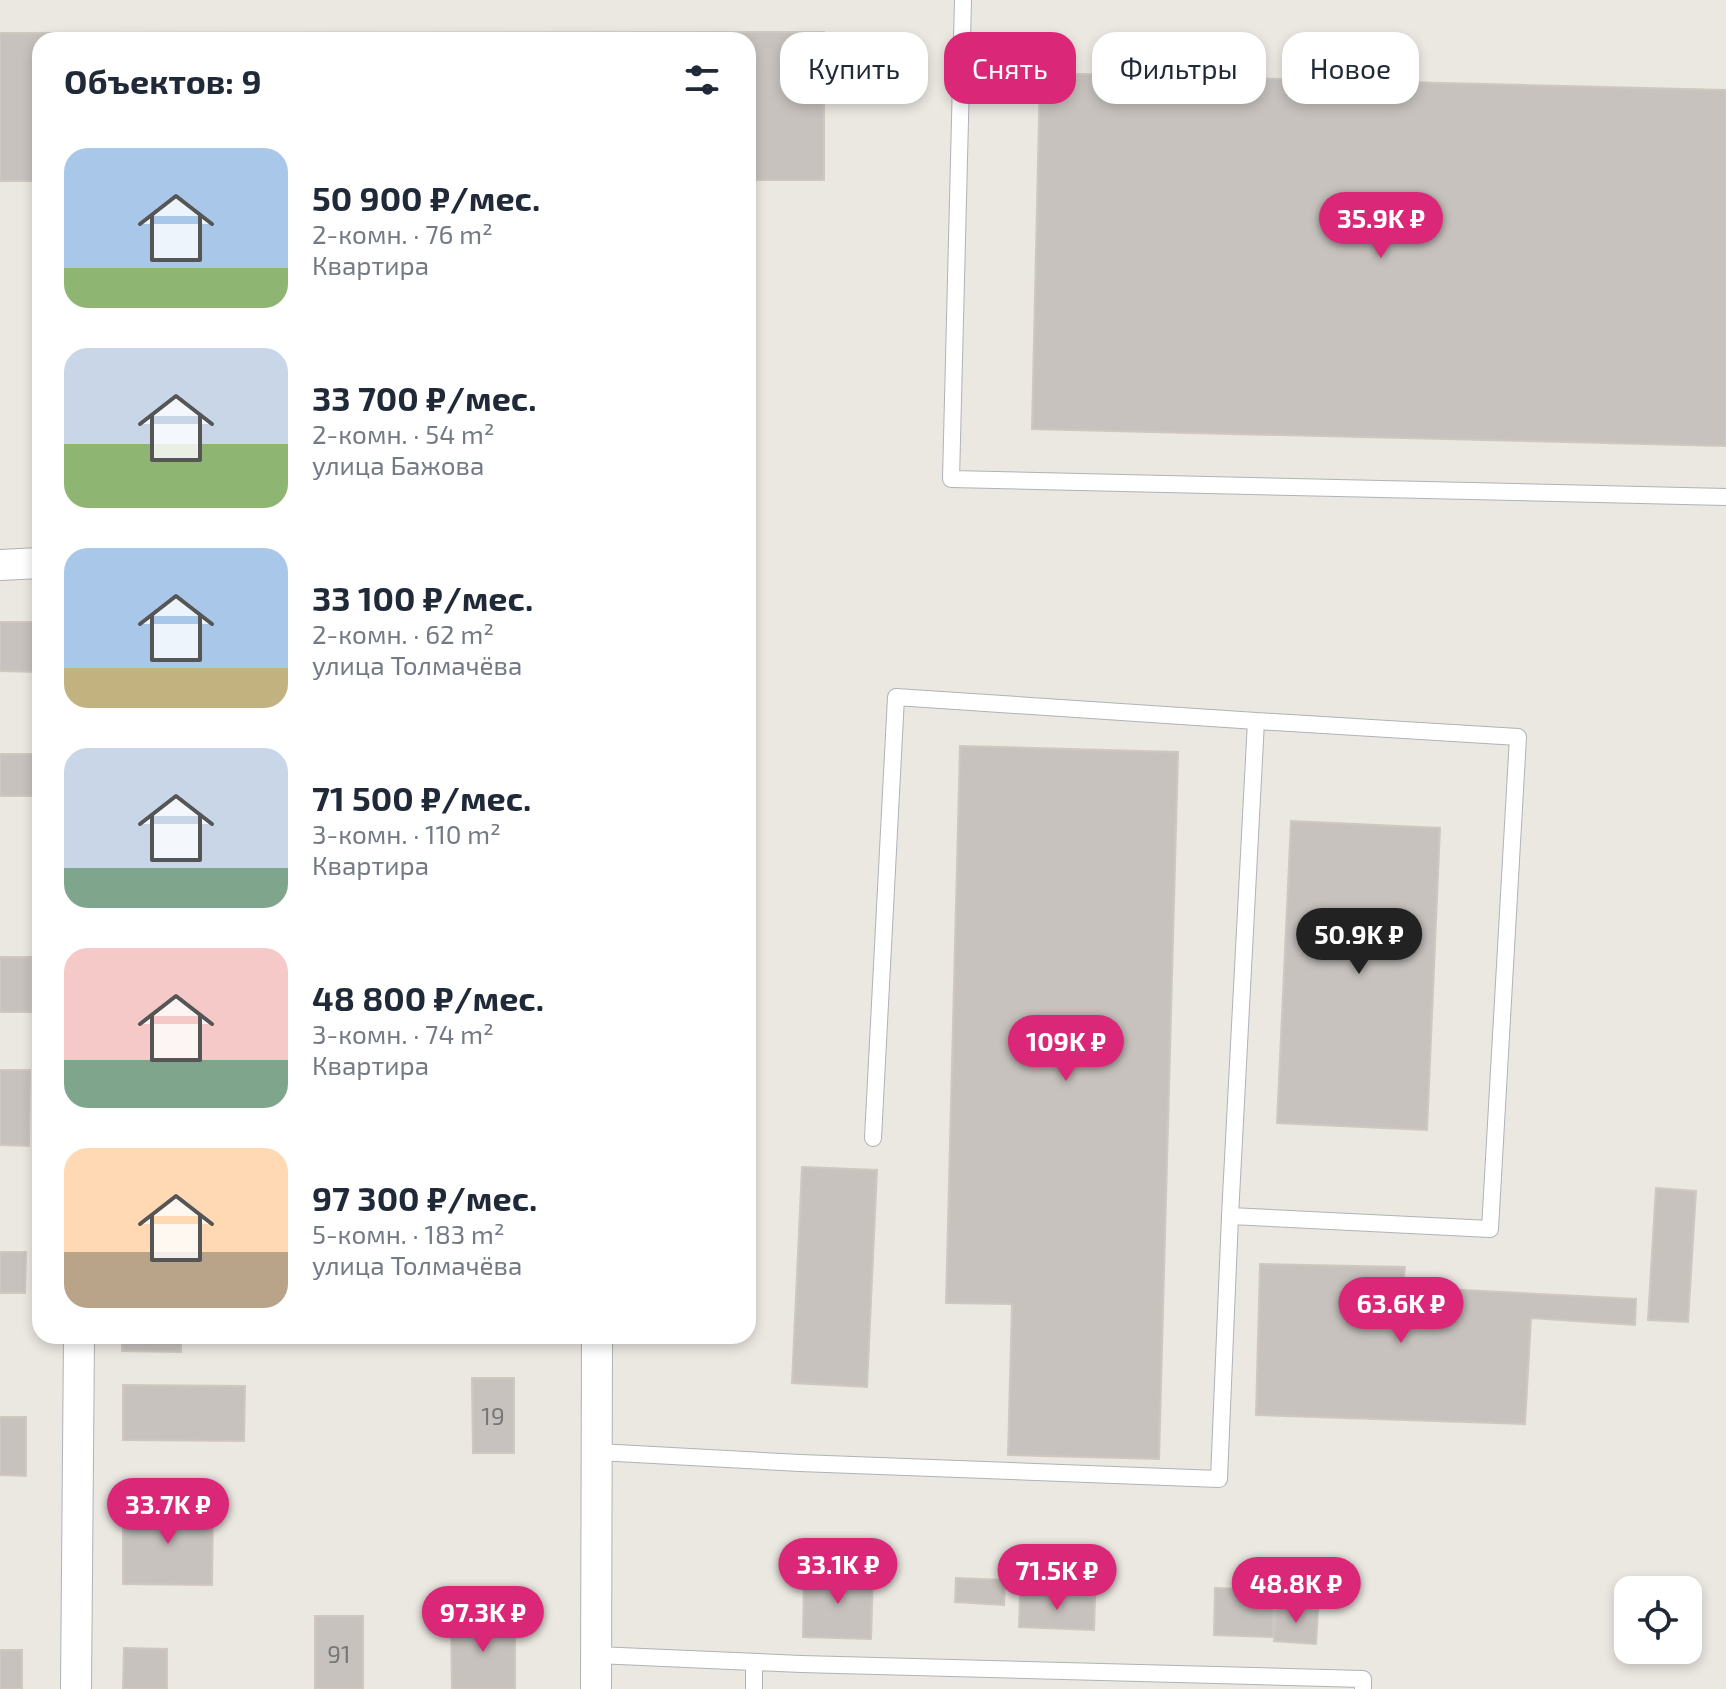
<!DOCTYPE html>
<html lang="ru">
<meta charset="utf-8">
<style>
body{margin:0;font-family:"Exo 2",sans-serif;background:#f2f2f3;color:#1f2937;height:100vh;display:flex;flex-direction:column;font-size:30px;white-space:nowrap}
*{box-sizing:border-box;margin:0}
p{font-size:26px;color:#747a83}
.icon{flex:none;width:44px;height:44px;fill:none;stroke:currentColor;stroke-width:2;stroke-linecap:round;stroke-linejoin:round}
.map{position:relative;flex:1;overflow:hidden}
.side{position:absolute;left:32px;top:32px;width:724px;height:1312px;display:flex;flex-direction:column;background:#fff;border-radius:24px;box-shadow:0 4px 12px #0003}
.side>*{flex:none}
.top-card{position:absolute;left:780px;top:32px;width:760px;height:72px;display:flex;gap:16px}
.buttons{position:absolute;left:1614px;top:1576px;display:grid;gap:16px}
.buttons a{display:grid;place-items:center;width:88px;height:88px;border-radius:16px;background:#fff;box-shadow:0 4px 12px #0003;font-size:40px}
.price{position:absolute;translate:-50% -68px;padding:0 18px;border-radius:28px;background:#db2777;color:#fff;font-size:26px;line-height:52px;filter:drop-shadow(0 2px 4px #0008)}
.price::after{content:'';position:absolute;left:50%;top:48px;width:24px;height:18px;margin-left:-12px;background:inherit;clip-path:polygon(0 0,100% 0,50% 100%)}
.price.current{background:#222;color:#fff}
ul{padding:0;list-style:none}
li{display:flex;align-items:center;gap:24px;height:200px;padding:0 32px}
li span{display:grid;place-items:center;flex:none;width:224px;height:160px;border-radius:24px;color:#555}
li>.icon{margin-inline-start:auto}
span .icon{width:96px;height:96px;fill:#fffc;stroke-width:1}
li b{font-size:34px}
h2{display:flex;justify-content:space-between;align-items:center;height:96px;padding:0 32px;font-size:34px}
.tag{padding:0 28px;border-radius:24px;background:#fff;box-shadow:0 4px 12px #0003;font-size:28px;line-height:72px}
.tag.current{background:#db2777;color:#fff}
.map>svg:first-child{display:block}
</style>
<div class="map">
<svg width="1726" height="1689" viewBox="0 0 1726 1689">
<rect width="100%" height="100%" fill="#ebe7e1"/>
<path fill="#c7c2be" stroke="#cfc8c0" stroke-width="2" d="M 824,32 L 824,180 L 748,180 L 748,40 L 40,40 L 40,181 L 0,181 L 0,33 Z
M 1040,73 L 1726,90 L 1726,446 L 1032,429 Z
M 0,622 L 37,622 L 36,672 L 0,671 Z
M 960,746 L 1178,752 L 1159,1459 L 1008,1455 L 1012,1304 L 946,1303 Z
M 0,754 L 36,754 L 36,796 L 0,796 Z
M 1291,821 L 1440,828 L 1427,1130 L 1277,1123 Z
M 0,957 L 31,957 L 31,1012 L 0,1012 Z
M 0,1070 L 30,1070 L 29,1146 L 0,1145 Z
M 802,1167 L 877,1170 L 867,1387 L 792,1383 Z
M 1656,1188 L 1696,1191 L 1688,1322 L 1648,1320 Z
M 0,1252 L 26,1252 L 25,1293 L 0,1293 Z
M 1260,1264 L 1405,1267 L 1403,1287 L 1636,1299 L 1635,1325 L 1531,1318 L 1525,1424 L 1256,1415 Z
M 122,1336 L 181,1336 L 181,1352 L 122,1351 Z
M 472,1378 L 514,1378 L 514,1453 L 473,1453 Z
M 123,1385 L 245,1386 L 244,1441 L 123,1440 Z
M 0,1417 L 26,1417 L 26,1476 L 0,1475 Z
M 123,1508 L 213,1509 L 212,1585 L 123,1584 Z
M 804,1574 L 873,1575 L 871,1639 L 803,1637 Z
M 956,1578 L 1005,1580 L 1004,1605 L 955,1602 Z
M 1215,1588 L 1274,1590 L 1273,1637 L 1214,1635 Z
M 1020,1594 L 1095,1597 L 1094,1630 L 1019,1627 Z
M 1276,1607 L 1318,1609 L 1316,1644 L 1274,1641 Z
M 315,1616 L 363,1616 L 363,1689 L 315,1689 Z
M 451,1620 L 515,1620 L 515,1689 L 452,1689 Z
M 124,1648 L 167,1649 L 167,1689 L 123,1689 Z
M 0,1650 L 22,1650 L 22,1689 L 0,1689 Z"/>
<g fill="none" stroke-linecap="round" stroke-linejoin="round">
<defs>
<path id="service" d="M 963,0 L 951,479 L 1726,497
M 1230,1216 L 1490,1229 L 1518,737 L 1256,721
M 598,1452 L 800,1463 L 1219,1479 L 1230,1216 L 1256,721 L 896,697 L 873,1138
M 597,1655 L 801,1664 L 1363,1679 L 1363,1689
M 754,1689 L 754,1662"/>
<path id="minor" d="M 0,565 L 40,563
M 76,1689 L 79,1336
M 596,1689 L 597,1336"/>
</defs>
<use href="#service" stroke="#afb3b6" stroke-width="18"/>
<use href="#minor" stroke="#afb3b6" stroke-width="32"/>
<use href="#service" stroke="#fff" stroke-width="16"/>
<use href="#minor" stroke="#fff" stroke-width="30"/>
</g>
<g text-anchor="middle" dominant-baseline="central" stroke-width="6" stroke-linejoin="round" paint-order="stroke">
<g font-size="24" fill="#757778">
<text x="493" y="1415">19</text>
<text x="339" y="1653">91</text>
</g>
</g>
</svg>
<div class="buttons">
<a><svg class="icon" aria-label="locate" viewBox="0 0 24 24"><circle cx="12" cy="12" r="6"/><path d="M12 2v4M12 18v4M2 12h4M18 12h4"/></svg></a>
</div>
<b class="price" style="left:1381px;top:260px">35.9K ₽</b>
<b class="price current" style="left:1359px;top:976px">50.9K ₽</b>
<b class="price" style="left:1066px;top:1083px">109K ₽</b>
<b class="price" style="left:1401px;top:1345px">63.6K ₽</b>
<b class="price" style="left:168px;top:1546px">33.7K ₽</b>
<b class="price" style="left:838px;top:1606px">33.1K ₽</b>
<b class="price" style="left:1057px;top:1612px">71.5K ₽</b>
<b class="price" style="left:1296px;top:1625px">48.8K ₽</b>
<b class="price" style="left:483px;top:1654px">97.3K ₽</b>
<div class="top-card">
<a class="tag">Купить</a>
<a class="tag current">Снять</a>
<a class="tag">Фильтры</a>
<a class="tag">Новое</a>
</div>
<section class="side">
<h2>Объектов: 9<svg class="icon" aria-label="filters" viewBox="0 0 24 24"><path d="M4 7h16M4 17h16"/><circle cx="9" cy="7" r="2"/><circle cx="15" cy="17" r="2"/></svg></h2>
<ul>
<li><span style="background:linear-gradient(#a9c7e8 75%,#8fb573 0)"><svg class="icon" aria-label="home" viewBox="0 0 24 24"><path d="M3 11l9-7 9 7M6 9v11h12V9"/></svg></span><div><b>50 900 ₽/мес.</b><p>2-комн. · 76 m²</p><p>Квартира</p></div></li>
<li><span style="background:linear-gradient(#c9d6e8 60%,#8fb573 0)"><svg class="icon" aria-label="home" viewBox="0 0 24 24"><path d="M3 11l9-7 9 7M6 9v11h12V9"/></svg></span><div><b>33 700 ₽/мес.</b><p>2-комн. · 54 m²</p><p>улица Бажова</p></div></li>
<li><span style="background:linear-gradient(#a9c7e8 75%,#c2b280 0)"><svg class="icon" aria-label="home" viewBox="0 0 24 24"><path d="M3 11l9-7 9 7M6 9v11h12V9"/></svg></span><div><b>33 100 ₽/мес.</b><p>2-комн. · 62 m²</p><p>улица Толмачёва</p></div></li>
<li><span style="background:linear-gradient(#c9d6e8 75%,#7fa58c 0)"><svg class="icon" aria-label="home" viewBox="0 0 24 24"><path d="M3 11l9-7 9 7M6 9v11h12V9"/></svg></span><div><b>71 500 ₽/мес.</b><p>3-комн. · 110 m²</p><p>Квартира</p></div></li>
<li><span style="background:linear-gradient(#f6c9c9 70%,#7fa58c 0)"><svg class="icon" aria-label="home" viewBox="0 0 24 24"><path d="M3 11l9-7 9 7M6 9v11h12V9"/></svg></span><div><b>48 800 ₽/мес.</b><p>3-комн. · 74 m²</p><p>Квартира</p></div></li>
<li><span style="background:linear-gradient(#ffd9b3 65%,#b9a48a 0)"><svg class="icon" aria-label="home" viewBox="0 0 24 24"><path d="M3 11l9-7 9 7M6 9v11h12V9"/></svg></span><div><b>97 300 ₽/мес.</b><p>5-комн. · 183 m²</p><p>улица Толмачёва</p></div></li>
</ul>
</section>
</div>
